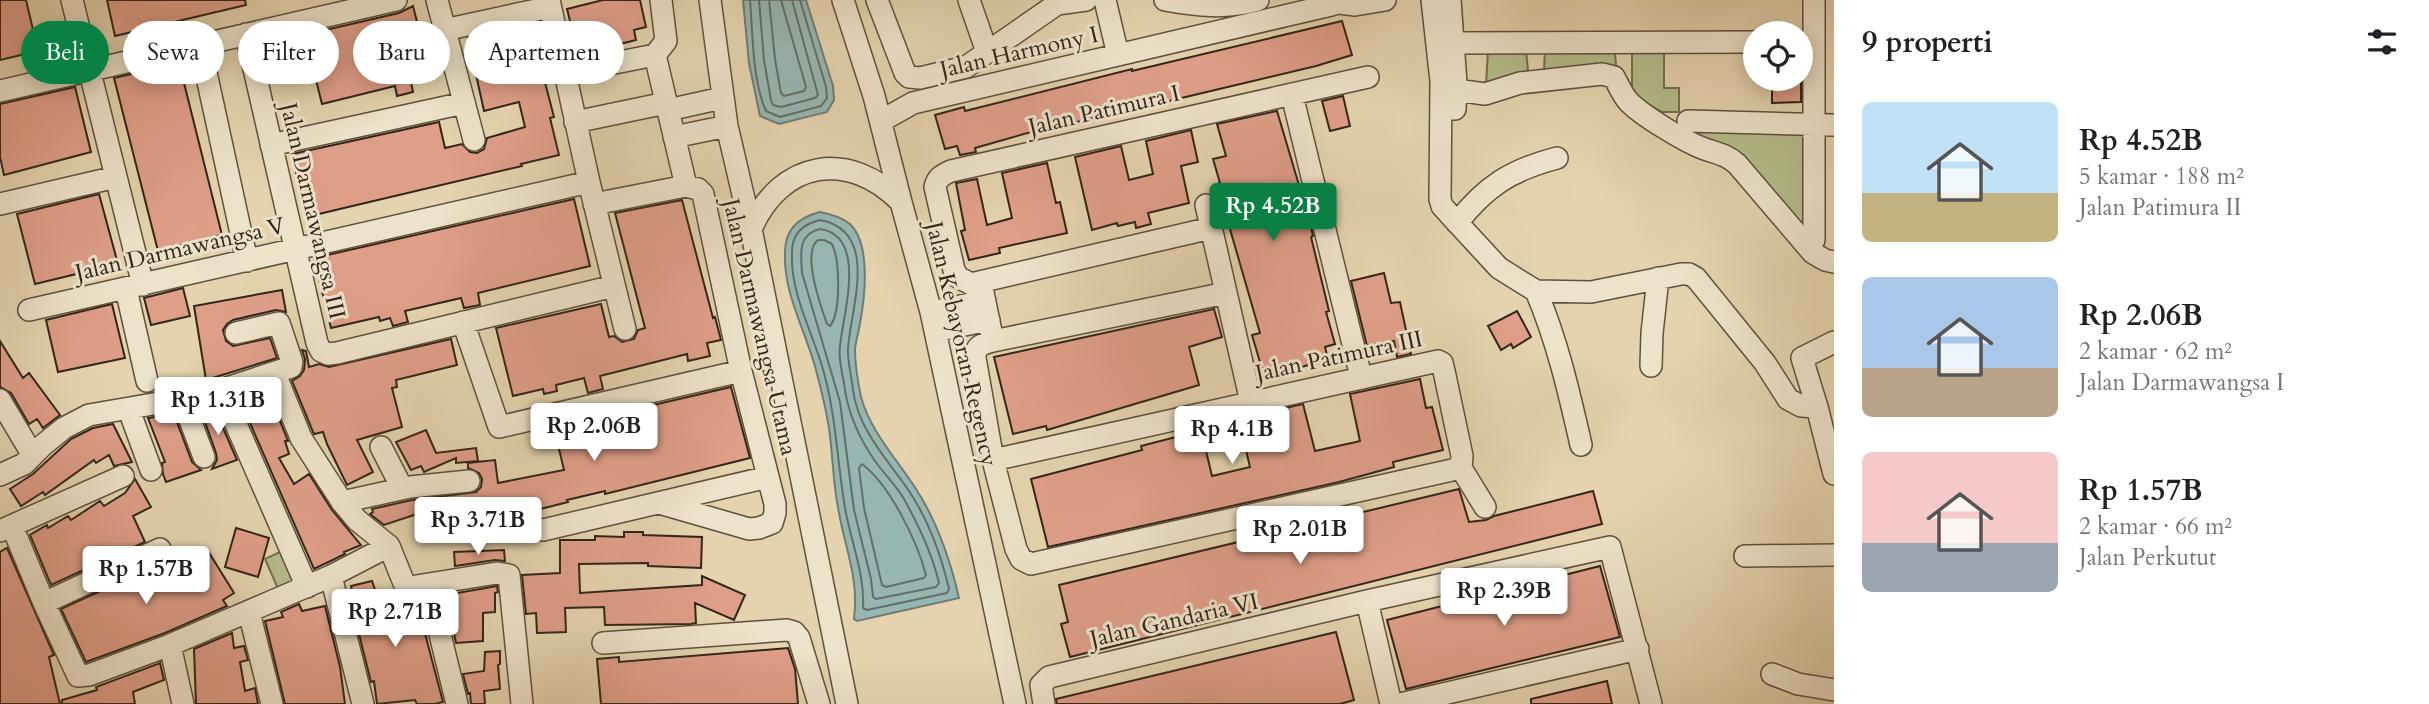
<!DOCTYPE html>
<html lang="id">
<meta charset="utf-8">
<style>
body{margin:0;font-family:Cardo,serif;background:#f6f6f6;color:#202124;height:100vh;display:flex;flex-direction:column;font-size:26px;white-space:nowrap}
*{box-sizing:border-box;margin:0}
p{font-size:23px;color:#757577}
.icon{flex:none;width:38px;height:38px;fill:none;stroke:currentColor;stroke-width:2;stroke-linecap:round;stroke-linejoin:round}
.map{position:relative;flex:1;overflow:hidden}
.panel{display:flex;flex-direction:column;background:#fff;width:595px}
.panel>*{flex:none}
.guide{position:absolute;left:21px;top:21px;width:665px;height:63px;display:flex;gap:14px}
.fabs{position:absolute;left:1743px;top:21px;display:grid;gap:14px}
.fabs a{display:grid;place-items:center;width:70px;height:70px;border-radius:50%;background:#fff;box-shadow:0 4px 18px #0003;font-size:35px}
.price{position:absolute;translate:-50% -60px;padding:0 16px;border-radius:7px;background:#fff;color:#222;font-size:23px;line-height:46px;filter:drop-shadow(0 2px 4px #0008)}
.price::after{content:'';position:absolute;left:50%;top:42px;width:21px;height:16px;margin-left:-10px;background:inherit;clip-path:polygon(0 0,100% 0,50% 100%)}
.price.selected{background:#0b8043;color:#fff}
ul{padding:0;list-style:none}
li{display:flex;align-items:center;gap:21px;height:175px;padding:0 28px}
li span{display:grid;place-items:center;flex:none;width:196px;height:140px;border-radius:10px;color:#555}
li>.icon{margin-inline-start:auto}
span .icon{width:84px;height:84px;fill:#fffc;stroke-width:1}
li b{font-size:30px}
h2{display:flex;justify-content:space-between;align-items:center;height:84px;padding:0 28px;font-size:30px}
.tag{padding:0 24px;border-radius:32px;background:#fff;box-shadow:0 4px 18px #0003;font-size:24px;line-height:63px}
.tag.selected{background:#0b8043;color:#fff}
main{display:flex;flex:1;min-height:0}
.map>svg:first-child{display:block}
</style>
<main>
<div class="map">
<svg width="1834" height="704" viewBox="0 0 1834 704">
<rect width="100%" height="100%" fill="#e4d3ae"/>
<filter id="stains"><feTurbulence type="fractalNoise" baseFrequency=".00286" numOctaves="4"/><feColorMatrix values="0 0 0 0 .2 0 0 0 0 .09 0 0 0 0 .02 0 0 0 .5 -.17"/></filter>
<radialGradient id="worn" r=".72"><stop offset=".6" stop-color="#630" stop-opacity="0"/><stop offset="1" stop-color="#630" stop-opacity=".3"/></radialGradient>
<path fill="#b4bc8a" stroke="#737152" stroke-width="2" d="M 1526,49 L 1528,71 L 1500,85 L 1486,85 L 1488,50 Z
M 1545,49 L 1611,49 L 1615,54 L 1616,65 L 1613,68 L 1544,72 Z
M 1664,50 L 1664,88 L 1679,88 L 1679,112 L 1662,112 L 1632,95 L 1632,51 Z
M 1689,132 L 1805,132 L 1808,239 Z
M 282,551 L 296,583 L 279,591 L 265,559 Z"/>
<path fill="#97b6b2" stroke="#6f7c75" stroke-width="2" d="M 743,0 L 806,0 L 833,86 L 834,100 L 827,112 L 779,124 L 760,116 L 749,63 Z
M 820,212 C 830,214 842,217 850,224 C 871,244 865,297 860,323 C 859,331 856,340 855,349 C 855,363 858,383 861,397 C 871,433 897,459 916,489 C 938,523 950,559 959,598 L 857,621 L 854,619 C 859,579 846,551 839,513 C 833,485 833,456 829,428 C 826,409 821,389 816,370 C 806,331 783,294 785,252 C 785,229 800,217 820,212 Z"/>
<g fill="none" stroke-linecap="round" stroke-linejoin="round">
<path stroke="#646e66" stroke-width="2" d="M 750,0 C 753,34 752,80 766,111 L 780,117 L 821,106 L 827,98 L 826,87 L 800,0
M 759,0 L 764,60 L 771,100 L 773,105 L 781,107 L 815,98 L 818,95 L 792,0
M 769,0 L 775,59 L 781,93 L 784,96 L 804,91 L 806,87 L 781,0
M 820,220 C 880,231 851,307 848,348 C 847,361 852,377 853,390 C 858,430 888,460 909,491 C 929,521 941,555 949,589 L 947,593 L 867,610 L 863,608 C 865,574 851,542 845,508 C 837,461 836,412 822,366 C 811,329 790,292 792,252 C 792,234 803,224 820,220 Z
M 820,229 C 868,236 843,314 840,346 C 838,358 842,372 844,383 C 847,410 859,438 875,461 C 884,474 896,485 904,499 C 919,526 932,553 939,583 L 936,587 L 876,599 L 873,597 L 871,579 L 854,510 L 840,402 L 802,273 C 801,255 797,234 820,229 Z
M 818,240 L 824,240 L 832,244 C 840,260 841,313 830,326 L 827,324 C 821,307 801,252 818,240 Z
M 862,464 C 890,485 917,541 926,575 L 924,578 L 886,587 L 882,585 L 864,508 L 859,468 Z"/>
</g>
<path fill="#df9e88" stroke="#322619" stroke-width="2" fill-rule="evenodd" d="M 0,0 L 26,0 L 38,51 L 0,60 Z
M 107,0 L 245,0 L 246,5 L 115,36 Z
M 603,0 L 640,0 L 646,27 L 634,30 L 636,40 L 620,44 L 618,38 L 577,48 L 567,9 Z
M 413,6 L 431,77 L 411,82 L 413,92 L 397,96 L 395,86 L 322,104 L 312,64 L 277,73 L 269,43 L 399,13 Z
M 1342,21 L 1352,55 L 1316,66 L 1156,104 L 1155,102 L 1038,132 L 1038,130 L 975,148 L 976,152 L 960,155 L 957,146 L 945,149 L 935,115 L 964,107 L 965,111 L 1132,69 L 1132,71 Z
M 530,25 L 554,117 L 550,118 L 559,155 L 521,164 L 522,166 L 306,217 L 292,154 L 439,122 L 445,148 L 462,144 L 470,152 L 477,153 L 484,149 L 487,138 L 525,127 L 519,102 L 484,111 L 468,38 Z
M 179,63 L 222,235 L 158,251 L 114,78 Z
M 1772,79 L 1801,79 L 1801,102 L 1772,103 Z
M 75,87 L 91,152 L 4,175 L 0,157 L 0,104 Z
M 1343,96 L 1350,126 L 1330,131 L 1322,101 Z
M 1277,111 L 1309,219 L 1313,236 L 1311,237 L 1329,311 L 1326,312 L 1335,344 L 1325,347 L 1328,359 L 1275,375 L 1272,366 L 1262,369 L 1252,335 L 1260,333 L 1217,184 L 1220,183 L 1213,159 L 1226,156 L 1217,124 Z
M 1191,130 L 1198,162 L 1181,166 L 1189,203 L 1148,213 L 1151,224 L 1136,228 L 1135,222 L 1118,226 L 1117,223 L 1092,230 L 1075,157 L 1121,146 L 1129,180 L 1153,174 L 1146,141 Z
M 1047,163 L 1056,203 L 1060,202 L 1067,233 L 999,248 L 1000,253 L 969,260 L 961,231 L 965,230 L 956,183 L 977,179 L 987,225 L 1012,218 L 1002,173 Z
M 99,194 L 118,264 L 35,284 L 17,214 Z
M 574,199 L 590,266 L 478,293 L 480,305 L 464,308 L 461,298 L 405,311 L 408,322 L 393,326 L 390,318 L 380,321 L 379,317 L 331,328 L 314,258 Z
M 682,200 L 713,318 L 715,317 L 721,340 L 707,343 L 710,356 L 688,361 L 687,354 L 600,376 L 603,389 L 588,393 L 584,378 L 556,385 L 557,391 L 544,394 L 543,389 L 513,396 L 496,328 L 601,304 L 609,337 L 614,336 L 622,342 L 634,339 L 638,330 L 645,328 L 615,213 Z
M 1384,273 L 1391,303 L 1400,302 L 1411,354 L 1397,357 L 1394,341 L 1367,346 L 1351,281 Z
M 183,288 L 190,316 L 151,325 L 144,298 Z
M 282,290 L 286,312 L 276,310 L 233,320 L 227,324 L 223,330 L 226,341 L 233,346 L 270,338 L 277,358 L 206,380 L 194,306 Z
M 112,304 L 125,358 L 58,372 L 46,320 Z
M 1214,309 L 1222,337 L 1189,347 L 1199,385 L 1047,430 L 1046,426 L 1013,434 L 994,357 Z
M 1517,311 L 1531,337 L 1513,348 L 1511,344 L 1501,350 L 1488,326 Z
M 451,339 L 457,365 L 396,380 L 397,387 L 392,388 L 402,427 L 357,440 L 373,472 L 347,485 L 327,444 L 323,432 L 314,434 L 313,432 L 292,381 L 300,376 L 304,370 L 305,359 L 302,350 L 306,351 L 309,367 L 319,364 L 329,367 Z
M 0,341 L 23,378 L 29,373 L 60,415 L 43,428 L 37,419 L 29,424 L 11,393 L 0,387 Z
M 1420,379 L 1426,408 L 1432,407 L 1443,450 L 1393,462 L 1394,467 L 1339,482 L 1048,547 L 1031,479 L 1142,450 L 1141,446 L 1215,427 L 1215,424 L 1303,404 L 1315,451 L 1356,442 L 1360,441 L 1350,394 ZM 1244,442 L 1250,467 L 1212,476 L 1206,451 Z
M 731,387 L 750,458 L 605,494 L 605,491 L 567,500 L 568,502 L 505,518 L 506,524 L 422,539 L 417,514 L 384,525 L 370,514 L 373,512 L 372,509 L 412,500 L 476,492 L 481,487 L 482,479 L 479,473 L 468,468 L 468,463 L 495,460 L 498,483 L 564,470 L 554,428 Z
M 267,389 L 288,441 L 285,441 L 289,454 L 279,458 L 294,484 L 309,474 L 332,510 L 361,545 L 344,552 L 345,554 L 314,569 L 239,398 Z
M 213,405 L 237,460 L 212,469 L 217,460 L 216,453 L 200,408 Z
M 174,414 L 192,462 L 201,470 L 166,482 L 163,474 L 162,463 L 165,462 L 148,418 Z
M 113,424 L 132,462 L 114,466 L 109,455 L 96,463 L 94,460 L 45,495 L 43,492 L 21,506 L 10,489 L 33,474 L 71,439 L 93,428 Z
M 426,430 L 436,453 L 476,448 L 478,461 L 456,463 L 456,458 L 424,472 L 421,466 L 411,470 L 396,442 Z
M 135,479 L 151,507 L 133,516 L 145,542 L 51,585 L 30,535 L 47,525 L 48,528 L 68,516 L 71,520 L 100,501 L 104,506 L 125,493 Z
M 1459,489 L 1469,522 L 1486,520 L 1494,516 L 1593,491 L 1602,524 L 1070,657 L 1061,624 L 1068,622 L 1059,585 Z
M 236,528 L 269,538 L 258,577 L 225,567 Z
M 624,532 L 643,532 L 643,535 L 702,537 L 701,568 L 648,566 L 648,563 L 579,564 L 580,593 L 702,585 L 702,576 L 745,595 L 734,620 L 695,603 L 696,623 L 691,624 L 605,625 L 604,607 L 565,608 L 566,632 L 537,633 L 536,613 L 526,614 L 522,575 L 560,573 L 560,540 L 595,540 L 595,536 L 624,537 Z
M 7,548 L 54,655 L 49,657 L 60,704 L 0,704 L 0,552 Z
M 504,550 L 505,561 L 495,560 L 455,566 L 454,552 Z
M 208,551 L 234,593 L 223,600 L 227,606 L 165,633 L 86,662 L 61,609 L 130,577 L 132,580 L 173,557 L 180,568 L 183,566 L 187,574 L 199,569 L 195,559 Z
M 1600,566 L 1620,637 L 1406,689 L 1387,620 Z
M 372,581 L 379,601 L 397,596 L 402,612 L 418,607 L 443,702 L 435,704 L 417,704 L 415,700 L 377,704 L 374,681 L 371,682 L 351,602 L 354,601 L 351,586 Z
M 497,586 L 498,592 L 495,593 L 495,612 L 483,613 L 483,641 L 456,643 L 446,595 Z
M 299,604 L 302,611 L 325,606 L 340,667 L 345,704 L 285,704 L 265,621 L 283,617 L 281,612 Z
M 1336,632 L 1354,700 L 1340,704 L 1057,704 L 1056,699 Z
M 232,633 L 234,648 L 244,646 L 248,660 L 240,662 L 245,691 L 255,688 L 258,704 L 196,704 L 194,649 Z
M 788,648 L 795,669 L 798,704 L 601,704 L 597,659 L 619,657 L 619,662 Z
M 500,651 L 500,664 L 498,665 L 500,689 L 484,691 L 485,704 L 471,704 L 470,693 L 468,694 L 463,674 L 484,671 L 485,652 Z
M 160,663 L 164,680 L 133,692 L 135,704 L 62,704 L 62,700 L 97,690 L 96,687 Z
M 1607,681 L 1612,704 L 1531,704 L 1531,699 Z"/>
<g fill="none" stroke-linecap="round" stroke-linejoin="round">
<defs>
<path id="minor" d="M 72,0 L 143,285
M 437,0 L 474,140
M 549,0 L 589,182 L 625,329
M 710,0 L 727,126 L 751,229 L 847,704
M 843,0 L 874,96 L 901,202 L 931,312 L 1015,704
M 877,0 L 905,73 L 909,77 L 920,78 L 966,67 L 1057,4 L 1086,0
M 969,0 L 987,52
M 1105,0 L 1118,55
M 1165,0 C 1197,6 1227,9 1258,0
M 1432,0 L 1441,81 L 1440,199 L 1442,206 L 1451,216 L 1499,268 L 1536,291 L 1591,292 L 1681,274 L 1689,274 L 1696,278 L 1765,363 L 1788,399 L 1801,406 L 1817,407 L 1834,474
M 1450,0 L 1456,83 L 1455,109
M 1814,0 L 1814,240
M 1340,3 L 1355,5 L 1385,0
M 444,30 L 550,7
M 246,34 L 317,343 L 321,351 L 328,354 L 337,353 L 614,286
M 1453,43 L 1755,42
M 200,45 L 247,261
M 655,55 L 686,186
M 655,55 L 666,41 L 661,0
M 564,73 L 655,55
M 1456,90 L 1485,94 L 1520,83 L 1602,74 L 1614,77 C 1618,84 1622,94 1628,101 C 1641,115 1684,141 1702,148 C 1717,154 1724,153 1737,164 L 1813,253 L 1825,260 L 1834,262
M 0,91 L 396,0
M 1292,95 L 1361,377
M 668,110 L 722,98
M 881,121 L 913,103 L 1331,5 L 1346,0
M 1688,121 L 1834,125
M 575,122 L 666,103
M 674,137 L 727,126
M 271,145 L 464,103
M 0,204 L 116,177
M 594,204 L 686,186 L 698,189 L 703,194 L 741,371 L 775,504 L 775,513 L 772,523 L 759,528 L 749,529 L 659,503
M 1206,205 L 1251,402
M 1457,223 C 1486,186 1511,170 1557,158
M 1211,228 L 971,284 L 958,277 L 954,270 L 935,187 C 937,178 942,175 951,171 L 1368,77
M 751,229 C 781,160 849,149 901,202
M 981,283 L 993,341
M 126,289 L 147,381
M 1536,291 C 1557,340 1569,392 1581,445
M 1226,293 L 993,341 C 983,344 975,345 975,358 L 993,460 L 1016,549 L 1021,559 L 1031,564 L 1461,468
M 29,310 L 589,182
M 931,312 L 985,301
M 463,322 L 499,427 L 741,371
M 935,331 L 989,320
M 1651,366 L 1652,333 L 1658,278
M 275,374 L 301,438 L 342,502
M 221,390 L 307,587
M 182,399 L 204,457
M 0,400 L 32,454
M 1817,407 L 1802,358 L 1834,342
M 129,410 L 151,470
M 381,447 L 402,488
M 993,460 L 1438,361 L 1442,363 L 1444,371 L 1462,456 L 1461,468 L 1485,507
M 0,475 L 24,464 L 43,445 L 64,428 L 89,415 L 182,399 L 221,390 L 291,367 L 292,362 L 279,323 L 236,333
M 12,526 L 44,603 L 78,676 L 89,675 L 170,645 L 331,576 L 363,704
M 543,530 L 768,477
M 0,531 L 123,476
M 389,546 L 357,520 L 342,502 L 410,487 L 469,481
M 1745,556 L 1834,555
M 331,576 L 389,546 L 404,583 L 410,587 L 497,573 L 509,575 L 522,704
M 428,585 L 457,704
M 1367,601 L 1391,704
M 44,603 L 160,549
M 249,612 L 272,704
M 603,643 L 787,630 L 794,632 L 799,638 L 819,704
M 170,645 L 183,704
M 1772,674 L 1798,684 L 1834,690
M 1044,704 L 1041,685 L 1049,677 L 1367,601 L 1610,547 L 1651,704
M 1400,704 L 1638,649"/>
</defs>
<use href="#minor" stroke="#5e513e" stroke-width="24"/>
<use href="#minor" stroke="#ede2ca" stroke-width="21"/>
</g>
<g text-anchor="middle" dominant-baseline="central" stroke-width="6" stroke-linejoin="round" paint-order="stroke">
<g font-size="23" fill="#322619" stroke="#ede2ca">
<text transform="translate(1019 52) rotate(-13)">Jalan Harmony I</text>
<text transform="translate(1104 110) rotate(-13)">Jalan Patimura I</text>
<text transform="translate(313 211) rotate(77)">Jalan Darmawangsa III</text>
<text transform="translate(180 249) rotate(-13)">Jalan Darmawangsa V</text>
<text transform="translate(760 327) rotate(77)">Jalan Darmawangsa Utama</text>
<text transform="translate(962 344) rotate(77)">Jalan Kebayoran Regency</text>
<text transform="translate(1339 356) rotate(-12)">Jalan Patimura III</text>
<text transform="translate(1174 620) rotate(-13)">Jalan Gandaria VI</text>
</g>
</g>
<rect width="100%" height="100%" filter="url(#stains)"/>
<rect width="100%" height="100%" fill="url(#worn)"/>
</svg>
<div class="fabs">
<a><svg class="icon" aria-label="locate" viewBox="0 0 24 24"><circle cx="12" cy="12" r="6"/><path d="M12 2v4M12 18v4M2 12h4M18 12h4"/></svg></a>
</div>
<b class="price selected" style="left:1273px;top:243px">Rp 4.52B</b>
<b class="price" style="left:218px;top:437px">Rp 1.31B</b>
<b class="price" style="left:594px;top:463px">Rp 2.06B</b>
<b class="price" style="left:1232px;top:466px">Rp 4.1B</b>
<b class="price" style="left:478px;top:557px">Rp 3.71B</b>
<b class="price" style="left:1300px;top:566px">Rp 2.01B</b>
<b class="price" style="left:146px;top:606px">Rp 1.57B</b>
<b class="price" style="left:1504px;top:628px">Rp 2.39B</b>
<b class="price" style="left:395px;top:649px">Rp 2.71B</b>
<div class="guide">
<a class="tag selected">Beli</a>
<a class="tag">Sewa</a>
<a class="tag">Filter</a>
<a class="tag">Baru</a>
<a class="tag">Apartemen</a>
</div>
</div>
<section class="panel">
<h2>9 properti<svg class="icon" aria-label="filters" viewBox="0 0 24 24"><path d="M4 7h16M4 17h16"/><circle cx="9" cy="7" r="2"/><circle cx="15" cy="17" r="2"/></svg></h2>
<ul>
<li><span style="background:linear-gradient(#bfe0f5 65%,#c2b280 0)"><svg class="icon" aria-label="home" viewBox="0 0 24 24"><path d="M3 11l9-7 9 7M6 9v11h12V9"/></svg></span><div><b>Rp 4.52B</b><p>5 kamar · 188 m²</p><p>Jalan Patimura II</p></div></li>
<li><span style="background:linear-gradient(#a9c7e8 65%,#b9a48a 0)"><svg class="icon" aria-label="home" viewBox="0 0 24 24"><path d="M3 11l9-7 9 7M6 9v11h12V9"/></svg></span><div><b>Rp 2.06B</b><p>2 kamar · 62 m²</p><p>Jalan Darmawangsa I</p></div></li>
<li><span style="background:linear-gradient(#f6c9c9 65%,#9aa5b1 0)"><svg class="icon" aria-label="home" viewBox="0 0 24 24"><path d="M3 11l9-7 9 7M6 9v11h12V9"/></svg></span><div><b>Rp 1.57B</b><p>2 kamar · 66 m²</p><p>Jalan Perkutut</p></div></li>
</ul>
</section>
</main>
